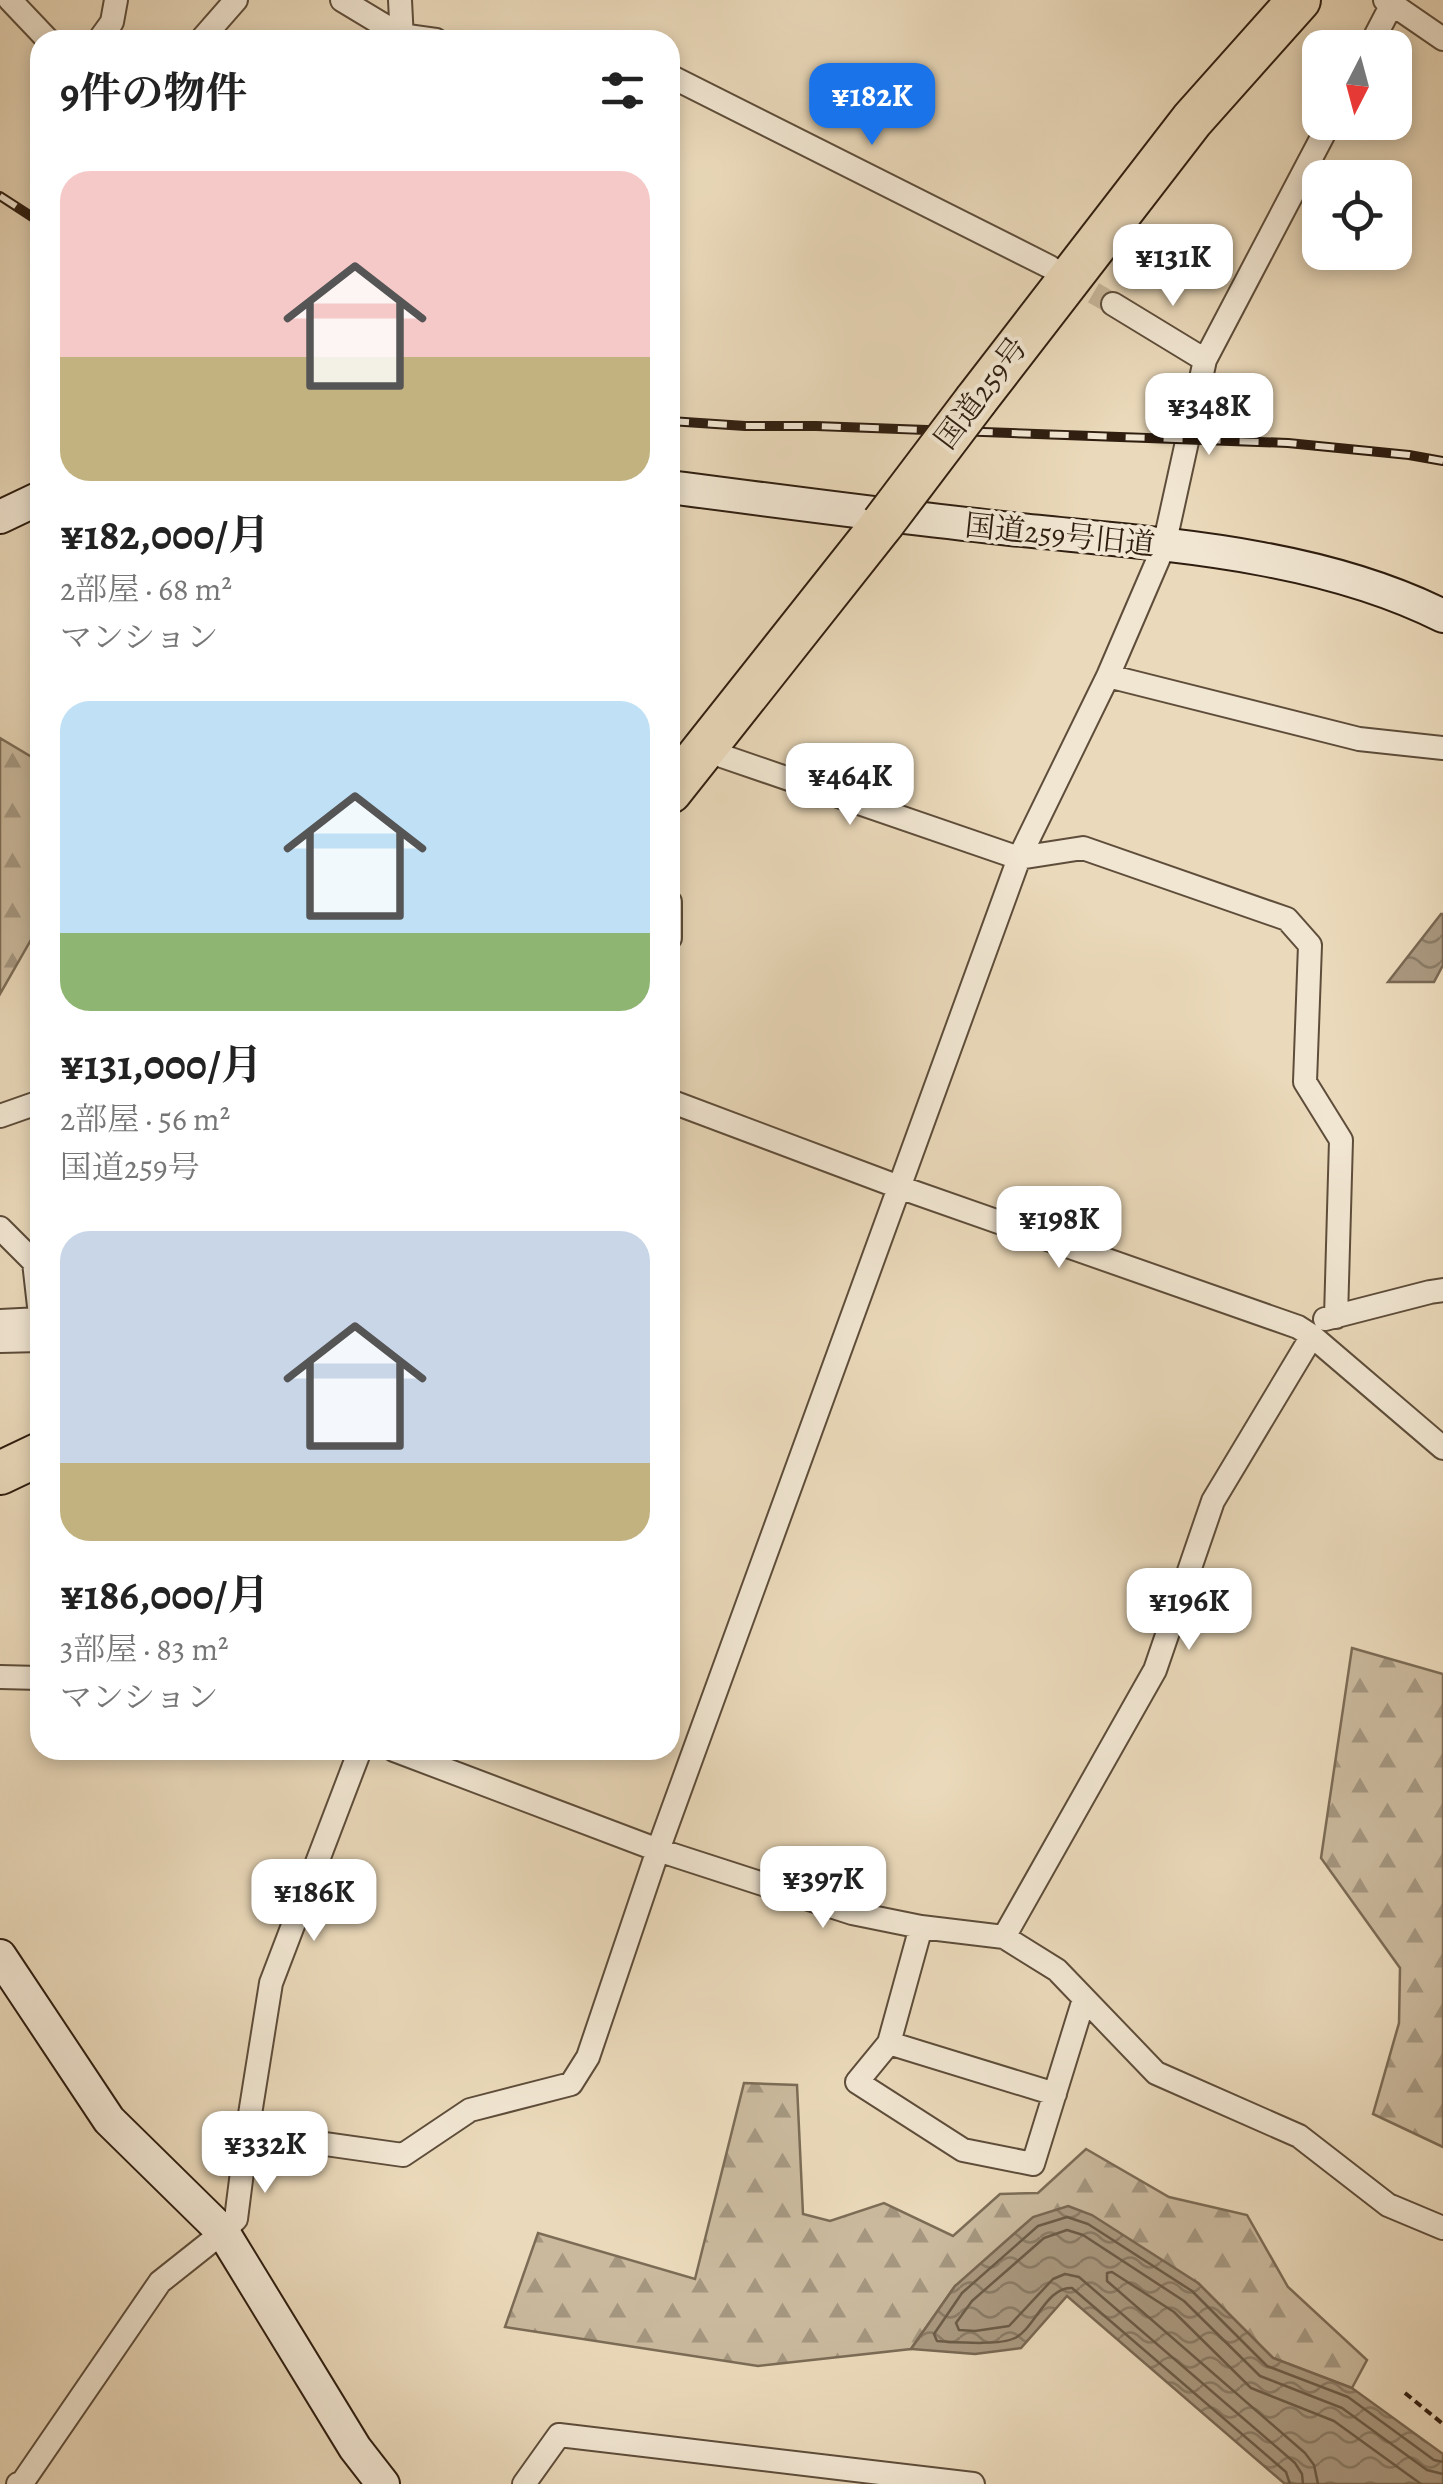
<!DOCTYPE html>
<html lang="ja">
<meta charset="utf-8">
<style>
body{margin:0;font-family:Alegreya,"Noto Serif JP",serif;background:#f6f6f6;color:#222;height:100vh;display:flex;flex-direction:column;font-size:38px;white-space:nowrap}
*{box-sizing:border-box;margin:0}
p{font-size:32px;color:#767676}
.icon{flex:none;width:55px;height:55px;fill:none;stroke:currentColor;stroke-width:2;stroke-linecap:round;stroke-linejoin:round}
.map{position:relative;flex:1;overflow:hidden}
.side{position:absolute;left:30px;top:30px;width:650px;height:1730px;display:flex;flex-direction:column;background:#fff;border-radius:30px;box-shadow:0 5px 15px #0003}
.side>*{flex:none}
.needle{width:65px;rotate:186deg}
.fabs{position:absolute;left:1302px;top:30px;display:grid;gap:20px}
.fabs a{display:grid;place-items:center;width:110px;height:110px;border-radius:20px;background:#fff;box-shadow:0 5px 15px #0003;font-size:50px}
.price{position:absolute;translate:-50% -85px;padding:0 22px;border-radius:20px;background:#fff;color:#222;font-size:32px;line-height:65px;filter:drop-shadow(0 2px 5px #0008)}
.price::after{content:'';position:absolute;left:50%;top:60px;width:30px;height:22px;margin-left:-15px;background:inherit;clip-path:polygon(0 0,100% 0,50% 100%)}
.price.selected{background:#1a73e8;color:#fff}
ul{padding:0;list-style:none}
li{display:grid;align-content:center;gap:20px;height:530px;padding:0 30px}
li span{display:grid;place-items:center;height:310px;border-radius:30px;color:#555}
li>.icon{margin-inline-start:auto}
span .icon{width:180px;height:180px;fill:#fffc;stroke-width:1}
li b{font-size:42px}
h2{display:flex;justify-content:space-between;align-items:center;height:120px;padding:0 30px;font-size:42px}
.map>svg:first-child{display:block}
</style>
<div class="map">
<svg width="1443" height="2484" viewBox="0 0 1443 2484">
<defs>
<pattern id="forest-firs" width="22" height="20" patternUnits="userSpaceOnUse" patternTransform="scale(2.5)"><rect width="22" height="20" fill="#cab99d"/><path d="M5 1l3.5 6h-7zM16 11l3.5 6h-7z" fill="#a4967f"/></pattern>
<pattern id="water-waves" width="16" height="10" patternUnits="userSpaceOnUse" patternTransform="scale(2.5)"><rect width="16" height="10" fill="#aa9980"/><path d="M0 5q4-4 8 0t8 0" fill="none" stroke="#8b7c67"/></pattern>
</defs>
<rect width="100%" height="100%" fill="#ead9ba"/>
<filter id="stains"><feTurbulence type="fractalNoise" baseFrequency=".002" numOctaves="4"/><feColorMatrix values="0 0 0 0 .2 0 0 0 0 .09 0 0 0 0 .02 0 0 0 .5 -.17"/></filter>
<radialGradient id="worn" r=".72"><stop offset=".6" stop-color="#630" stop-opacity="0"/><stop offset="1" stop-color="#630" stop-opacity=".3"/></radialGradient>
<path fill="url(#forest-firs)" stroke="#7c6c56" stroke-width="2.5" d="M 0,738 L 40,762 L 40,924 L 0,994 Z
M 1352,1648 L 1443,1674 L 1443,2147 L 1373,2114 L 1399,2023 L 1400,1968 L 1321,1858 Z
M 744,2083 L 797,2085 L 803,2214 L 830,2221 L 884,2203 L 953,2236 L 1000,2194 L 1038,2193 L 1086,2149 L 1169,2197 L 1247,2215 L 1288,2287 L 1367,2360 L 1352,2388 L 1273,2358 L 1198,2283 L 955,2286 L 911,2349 L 758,2366 L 505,2327 L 538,2233 L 695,2279 Z"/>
<path fill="url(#water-waves)" stroke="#796853" stroke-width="2.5" d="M 1441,914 L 1443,914 L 1443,965 L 1434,982 L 1388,982 Z
M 1068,2206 L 1092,2215 L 1198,2283 L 1273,2358 L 1352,2388 L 1443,2454 L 1443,2484 L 1285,2484 L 1067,2296 L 1021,2348 L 975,2354 L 911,2349 L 955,2286 L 1033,2217 Z"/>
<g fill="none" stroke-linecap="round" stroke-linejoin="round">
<path stroke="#6c5c48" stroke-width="2.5" d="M 1290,2484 L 1286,2472 L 1072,2288 C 1047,2286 1035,2328 1015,2338 C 999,2346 955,2342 937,2341 L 934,2334 L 962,2293 L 1038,2226 L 1067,2217 L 1088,2224 L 1192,2291 L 1267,2366 L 1348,2397 L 1434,2460 L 1443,2462
M 1303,2484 L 1302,2474 L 1295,2463 L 1079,2277 L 1065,2274 L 1053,2279 L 1009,2326 L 975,2331 L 959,2330 L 956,2323 L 972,2301 L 1044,2238 L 1067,2230 L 1083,2235 L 1184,2301 L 1260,2376 L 1342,2408 L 1427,2470 L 1443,2474
M 1318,2484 L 1314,2465 L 1305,2453 L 1107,2281 L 1107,2273 L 1112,2272 L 1174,2312 L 1251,2388 L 1334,2421 L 1421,2484"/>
<path stroke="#c5b498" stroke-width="22" stroke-dasharray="22 11" stroke-linecap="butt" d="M 1065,276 L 1113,304"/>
<defs>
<path id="street" d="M 10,0 L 48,40
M 342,0 L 400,35 L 436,40
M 400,0 L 402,40
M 1392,4 L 1443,39
M 99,40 L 112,22 L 116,0
M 201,40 L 236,0
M 1369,48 L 1392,4 L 1385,0
M 670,76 L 1050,267
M 1113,304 L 1205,360
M 1108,676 L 1359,739 L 1443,748
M 706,746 L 722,756 L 1019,858 L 1083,848 L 1287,919 L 1310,945 L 1305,1082 L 1341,1140 L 1336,1317
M 670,902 L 670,938
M 670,1101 L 899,1187 L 1298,1327 L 1312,1336 L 1443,1448
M 0,1116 L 40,1102
M 0,1228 L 34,1262 L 40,1315
M 1325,1319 L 1430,1292 L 1443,1290
M 0,1321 L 40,1319
M 0,1341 L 40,1340
M 0,1677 L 40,1678
M 394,1750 L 658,1850 L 852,1913 L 921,1927 L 1004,1937 L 1057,1970 L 1156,2073 L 1299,2136 L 1388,2205 L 1443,2228
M 921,1927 L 889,2043 L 857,2082 L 963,2150 L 1033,2164 L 1084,1999
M 1004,1937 L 1155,1670 L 1213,1501 L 1312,1336
M 889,2043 L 1055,2094
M 247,2133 L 403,2155 L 470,2110 L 571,2084 L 588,2057 L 658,1850 L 1019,858 L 1108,676 L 1164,546 L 1205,360 L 1330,122
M 18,2484 L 22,2483 L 160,2282 L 223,2232 L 236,2219 L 247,2133 L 271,1983 L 360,1750
M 524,2484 L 559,2435 L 973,2484"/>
<path id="secondary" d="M 670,487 C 784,502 897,517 1011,529 C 1154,544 1313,551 1443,616
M 0,517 L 40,498
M 0,1956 L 109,2120 L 223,2232 L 355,2448 L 383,2484"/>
<path id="highway" d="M 976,400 L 1192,120 L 1299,0
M 670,792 L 883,523
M 0,1473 L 40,1454"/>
</defs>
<use href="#street" stroke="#5e4d3a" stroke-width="26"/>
<use href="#secondary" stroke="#2f1e10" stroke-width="36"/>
<use href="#highway" stroke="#2f1e10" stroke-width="46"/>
<path stroke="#2f1e10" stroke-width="4" stroke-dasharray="8 5" stroke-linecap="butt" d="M 1405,2393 L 1443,2424"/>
<use href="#street" stroke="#f1e6d2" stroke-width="22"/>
<use href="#secondary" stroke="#f1e6d2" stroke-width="32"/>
<use href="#highway" stroke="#ead9ba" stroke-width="42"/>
<defs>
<path id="rail" d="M 0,196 L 40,222
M 670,421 L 745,426 L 816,426 L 1288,443 L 1409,455 L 1443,461"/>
</defs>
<use href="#rail" stroke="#2f1e10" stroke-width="10"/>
<use href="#rail" stroke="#f1e6d2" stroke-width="6" stroke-dasharray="19" stroke-linecap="butt"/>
<defs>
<path id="highway-bridge" d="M 883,523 L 976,400"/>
</defs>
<use href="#highway-bridge" stroke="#2f1e10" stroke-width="46" stroke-linecap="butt"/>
<use href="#highway-bridge" stroke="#ead9ba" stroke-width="42"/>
</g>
<g text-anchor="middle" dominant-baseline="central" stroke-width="8" stroke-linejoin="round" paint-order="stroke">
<g font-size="30" fill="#2f1e10" stroke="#f1e6d2">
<text transform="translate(981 393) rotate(-53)">国道259号</text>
<text transform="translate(1060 535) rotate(6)">国道259号旧道</text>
</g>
</g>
<rect width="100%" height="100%" filter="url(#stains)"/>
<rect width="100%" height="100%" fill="url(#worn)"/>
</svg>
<div class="fabs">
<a><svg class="needle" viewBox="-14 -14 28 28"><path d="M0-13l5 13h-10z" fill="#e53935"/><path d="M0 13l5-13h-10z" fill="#767676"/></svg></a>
<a><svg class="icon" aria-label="locate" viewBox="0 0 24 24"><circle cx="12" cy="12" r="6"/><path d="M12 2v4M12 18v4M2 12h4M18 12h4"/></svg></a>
</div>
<b class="price selected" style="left:872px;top:148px">¥182K</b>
<b class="price" style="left:1173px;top:309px">¥131K</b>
<b class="price" style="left:1209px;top:458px">¥348K</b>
<b class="price" style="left:850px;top:828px">¥464K</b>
<b class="price" style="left:1059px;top:1271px">¥198K</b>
<b class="price" style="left:1189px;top:1653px">¥196K</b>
<b class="price" style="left:823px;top:1931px">¥397K</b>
<b class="price" style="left:314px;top:1944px">¥186K</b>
<b class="price" style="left:265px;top:2196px">¥332K</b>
<section class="side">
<h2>9件の物件<svg class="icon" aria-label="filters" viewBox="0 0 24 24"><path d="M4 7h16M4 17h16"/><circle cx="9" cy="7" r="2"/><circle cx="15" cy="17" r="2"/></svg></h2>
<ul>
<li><span style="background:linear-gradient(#f6c9c9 60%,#c2b280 0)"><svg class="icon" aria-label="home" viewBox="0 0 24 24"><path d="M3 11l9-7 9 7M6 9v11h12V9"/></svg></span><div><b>¥182,000/月</b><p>2部屋 · 68 m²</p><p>マンション</p></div></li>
<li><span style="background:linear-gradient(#bfe0f5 75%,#8fb573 0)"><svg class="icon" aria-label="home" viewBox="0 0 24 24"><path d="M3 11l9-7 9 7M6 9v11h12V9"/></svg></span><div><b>¥131,000/月</b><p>2部屋 · 56 m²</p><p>国道259号</p></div></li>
<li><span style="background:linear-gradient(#c9d6e8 75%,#c2b280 0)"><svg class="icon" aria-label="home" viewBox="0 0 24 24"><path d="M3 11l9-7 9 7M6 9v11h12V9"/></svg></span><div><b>¥186,000/月</b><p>3部屋 · 83 m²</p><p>マンション</p></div></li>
</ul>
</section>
</div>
